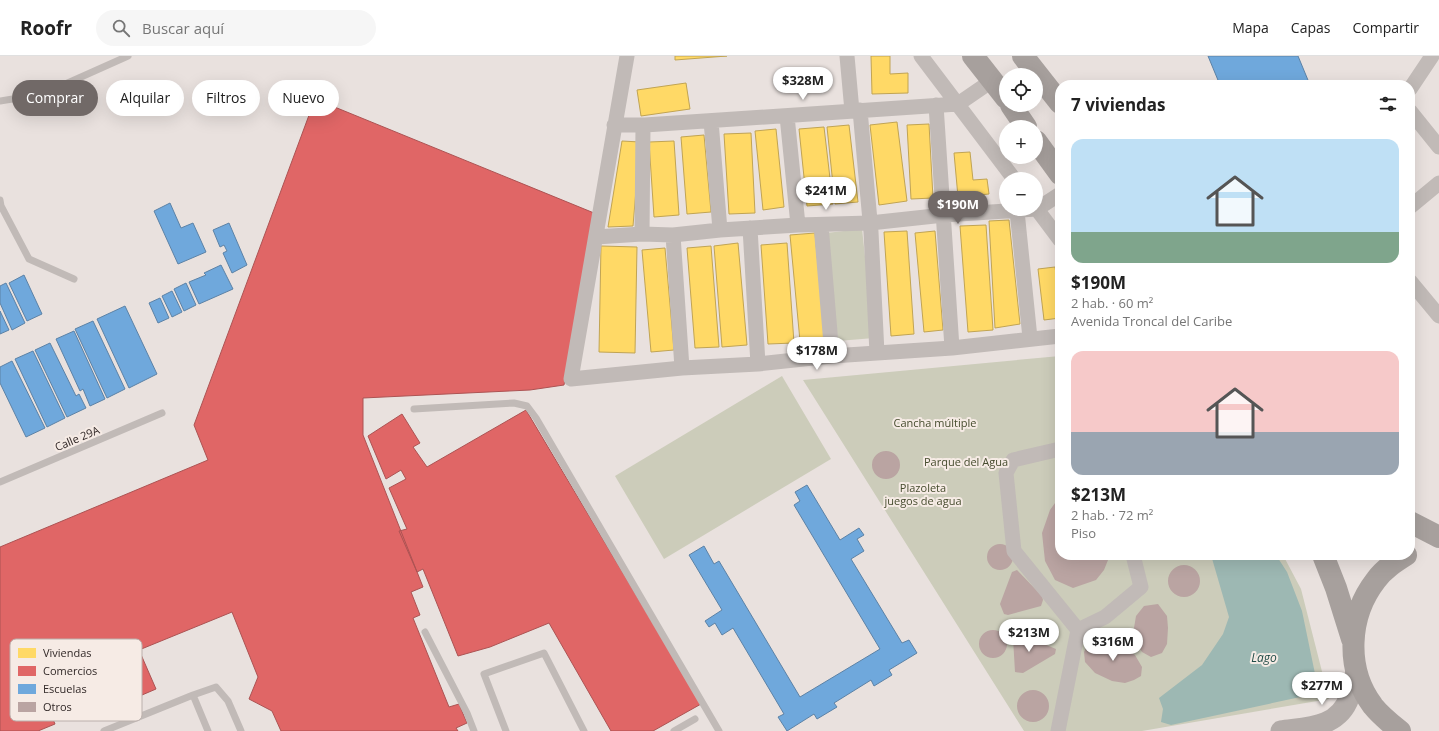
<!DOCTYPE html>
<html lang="es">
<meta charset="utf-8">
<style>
body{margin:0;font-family:"Open Sans",sans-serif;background:#f6f6f6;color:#222;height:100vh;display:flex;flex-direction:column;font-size:15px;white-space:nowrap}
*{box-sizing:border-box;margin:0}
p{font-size:13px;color:#767676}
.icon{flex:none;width:22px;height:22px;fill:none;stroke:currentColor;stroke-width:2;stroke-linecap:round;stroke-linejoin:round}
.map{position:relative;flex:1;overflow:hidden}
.drawer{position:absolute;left:1055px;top:24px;width:360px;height:480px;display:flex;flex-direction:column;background:#fff;border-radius:16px;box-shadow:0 4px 16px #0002}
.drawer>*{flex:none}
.hud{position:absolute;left:12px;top:24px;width:380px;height:36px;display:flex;gap:8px}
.tools{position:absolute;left:999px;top:12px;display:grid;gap:8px}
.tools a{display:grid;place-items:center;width:44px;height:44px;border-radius:50%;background:#fff;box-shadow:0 4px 16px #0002;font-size:20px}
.price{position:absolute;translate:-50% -34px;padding:0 9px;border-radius:14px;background:#fff;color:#222;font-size:13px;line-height:26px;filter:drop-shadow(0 1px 2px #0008)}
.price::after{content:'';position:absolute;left:50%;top:24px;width:12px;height:9px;margin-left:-6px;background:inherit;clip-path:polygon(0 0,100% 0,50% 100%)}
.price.active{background:#716967;color:#fff}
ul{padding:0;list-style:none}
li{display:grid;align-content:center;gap:8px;height:212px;padding:0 16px}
li span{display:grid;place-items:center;height:124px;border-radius:12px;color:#555}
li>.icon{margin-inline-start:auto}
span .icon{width:72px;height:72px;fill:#fffc;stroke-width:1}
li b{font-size:17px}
h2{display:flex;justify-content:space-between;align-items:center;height:48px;padding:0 16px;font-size:17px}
.tag{padding:0 14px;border-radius:18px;background:#fff;box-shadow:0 4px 16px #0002;font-size:14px;line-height:36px}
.tag.active{background:#716967;color:#fff}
header{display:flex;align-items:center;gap:24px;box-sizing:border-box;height:56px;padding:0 20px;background:#fff;border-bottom:1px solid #e0e0e0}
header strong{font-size:19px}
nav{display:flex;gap:22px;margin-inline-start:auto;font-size:14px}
.search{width:280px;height:36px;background:#f6f6f6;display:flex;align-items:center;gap:10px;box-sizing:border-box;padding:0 14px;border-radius:22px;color:#767676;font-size:15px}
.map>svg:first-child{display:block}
</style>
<header>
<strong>Roofr</strong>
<div class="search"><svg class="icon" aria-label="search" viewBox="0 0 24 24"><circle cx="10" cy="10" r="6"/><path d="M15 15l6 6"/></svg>Buscar aquí</div>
<nav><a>Mapa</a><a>Capas</a><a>Compartir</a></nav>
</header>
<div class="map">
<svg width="1439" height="675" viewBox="0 0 1439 675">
<rect width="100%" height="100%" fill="#e9e1de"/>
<path fill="#ccccba" d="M 862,173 L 874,282 L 838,285 L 826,177 Z
M 1060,300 L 1060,499 L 1283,499 L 1301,533 L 1329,643 L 1142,675 L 1024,675 L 803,324 Z
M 782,320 L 831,403 L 664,503 L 615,420 Z"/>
<path fill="#9db8b3" d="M 1211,499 L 1276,499 L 1287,516 L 1302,555 L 1319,637 L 1171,669 L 1161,666 L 1163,653 L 1159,642 L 1202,609 L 1223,578 L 1229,561 Z"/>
<path fill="#ffd966" stroke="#c1a453" d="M 675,0 L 727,0 L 675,4 Z
M 871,0 L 890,0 L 890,18 L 908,17 L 908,37 L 872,38 Z
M 686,27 L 690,53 L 641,60 L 637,34 Z
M 897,66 L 907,145 L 879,149 L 870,69 Z
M 929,68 L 933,142 L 911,143 L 907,69 Z
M 849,69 L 858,146 L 835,148 L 827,71 Z
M 824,71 L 833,148 L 807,150 L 799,73 Z
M 776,73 L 784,151 L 763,154 L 755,75 Z
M 751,77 L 755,157 L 729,158 L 724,78 Z
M 704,79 L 711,156 L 687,158 L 681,81 Z
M 622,85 L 640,86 L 633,170 L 608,171 Z
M 674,85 L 679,159 L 654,161 L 649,86 Z
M 970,96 L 973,124 L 987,123 L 989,138 L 958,141 L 954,97 Z
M 1009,164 L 1020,268 L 995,272 L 989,165 Z
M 986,169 L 993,274 L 968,276 L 960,170 Z
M 907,175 L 914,278 L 891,280 L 884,176 Z
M 935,175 L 943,274 L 924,276 L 915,177 Z
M 815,177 L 825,283 L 800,285 L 790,179 Z
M 738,187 L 747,289 L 722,291 L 714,190 Z
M 787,187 L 794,287 L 768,288 L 761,189 Z
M 601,190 L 637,191 L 635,297 L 599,296 Z
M 711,190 L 719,291 L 695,292 L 687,192 Z
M 665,192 L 674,294 L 651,296 L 642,194 Z
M 1055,211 L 1060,246 L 1060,262 L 1044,264 L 1038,213 Z"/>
<path fill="#e06666" stroke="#ac5353" d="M 315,43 L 594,157 L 564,329 L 530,334 L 363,342 L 363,379 L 423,531 L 411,536 L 420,559 L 413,562 L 449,651 L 459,648 L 467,667 L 456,672 L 458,675 L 281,675 L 272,655 L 249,643 L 258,621 L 232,556 L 41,634 L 55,668 L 38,675 L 0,675 L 0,491 L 208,404 L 194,369 Z
M 526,354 L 701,648 L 653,675 L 611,675 L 549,567 L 490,591 L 458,600 L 423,513 L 417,516 L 399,475 L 407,473 L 389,432 L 406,423 L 401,414 L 386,423 L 368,380 L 402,358 L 420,387 L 413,391 L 427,411 Z
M 139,594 L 156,633 L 128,645 L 111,605 Z"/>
<path fill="#6fa8dc" stroke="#5c82a6" d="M 1208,0 L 1298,0 L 1310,29 L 1220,29 Z
M 170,147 L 181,172 L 193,167 L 206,196 L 178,208 L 154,155 Z
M 229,167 L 247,209 L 232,217 L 223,197 L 227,195 L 224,189 L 220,191 L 213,174 Z
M 221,209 L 233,233 L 199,248 L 189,226 L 206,219 L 204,217 Z
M 24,219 L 42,258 L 27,265 L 9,227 Z
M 6,227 L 25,267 L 12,274 L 0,247 L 0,230 Z
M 186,227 L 196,249 L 184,255 L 174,233 Z
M 172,235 L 182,256 L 172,261 L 162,240 Z
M 160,242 L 169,262 L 158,267 L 149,247 Z
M 125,250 L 157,318 L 129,332 L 97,263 Z
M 0,255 L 9,274 L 0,278 Z
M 93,265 L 125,333 L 107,342 L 75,273 Z
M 74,275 L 105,343 L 90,350 L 83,333 L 80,335 L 56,283 Z
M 50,287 L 76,340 L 79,338 L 86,352 L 67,361 L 35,294 Z
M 33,295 L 65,362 L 47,371 L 15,303 Z
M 12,305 L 45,372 L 26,381 L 0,327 L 0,311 Z
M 807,429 L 840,484 L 859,472 L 864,479 L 857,483 L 864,495 L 851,503 L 902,587 L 909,584 L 917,597 L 889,614 L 892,619 L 874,630 L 871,624 L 834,647 L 837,651 L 817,663 L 814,658 L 787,675 L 778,661 L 784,658 L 733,572 L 722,579 L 715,567 L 709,571 L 705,565 L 722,554 L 689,499 L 704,490 L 714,508 L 719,505 L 800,641 L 880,593 L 794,449 L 800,445 L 795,436 Z"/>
<path fill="#baa4a2" d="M872 409a14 14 0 1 1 28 0a14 14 0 1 1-28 0Z
M 1060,440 L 1060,499 L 1110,499 L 1104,514 L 1096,524 L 1073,532 L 1055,524 L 1045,505 L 1042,477 L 1050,454 Z
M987 501a13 13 0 1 1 26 0a13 13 0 1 1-26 0Z
M1168 525a16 16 0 1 1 32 0a16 16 0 1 1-32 0Z
M 1017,514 L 1042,540 L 1043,544 L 1041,550 L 1008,559 L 1004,558 L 1000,548 L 1012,516 Z
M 1158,548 L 1167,560 L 1168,572 L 1167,588 L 1162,597 L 1151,601 L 1142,596 L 1136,586 L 1134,572 L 1136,560 L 1144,550 Z
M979 588a14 14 0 1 1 28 0a14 14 0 1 1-28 0Z
M 1015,576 L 1056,593 L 1055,598 L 1023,617 L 1015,616 L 1013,582 Z
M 1106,583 L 1120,588 L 1135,599 L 1142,611 L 1141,620 L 1134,624 L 1125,627 L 1112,625 L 1095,617 L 1085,606 L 1084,596 L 1087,590 L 1096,586 Z
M1017 650a16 16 0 1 1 32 0a16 16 0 1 1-32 0Z"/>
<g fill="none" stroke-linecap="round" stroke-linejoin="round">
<path stroke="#c1bab7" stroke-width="7" d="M 0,45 L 43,38 L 128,0
M 0,144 L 1,150 L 29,203 L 74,223
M 414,353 L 514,347 L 527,350 L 536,362 L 719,675
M 0,426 L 162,357
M 425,576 L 467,657 L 474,675
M 193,639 L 208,675
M 104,675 L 193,639 L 216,631 L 228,645 L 241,675
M 506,675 L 484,618 L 544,597 L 584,675
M 674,675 L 695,663"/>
<path stroke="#c1bab7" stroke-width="15" d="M 627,0 L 571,323 L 682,312 L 758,308 L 832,300 L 952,292 L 1060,280
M 847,0 L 852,55
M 921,0 L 1014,123
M 1410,33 L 1432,0
M 936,49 L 952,292
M 860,54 L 871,176 L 877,297
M 1410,55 L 1439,91
M 787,60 L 798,169
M 711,65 L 720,174
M 614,69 L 645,69 L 958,48 L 993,24
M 1410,151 L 1439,127
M 1036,152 L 1060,184
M 1017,155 L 1030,282
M 821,169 L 832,300
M 750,172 L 758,308
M 642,178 L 643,70
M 673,179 L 682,312
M 596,181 L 642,178 L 673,179 L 720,174 L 798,169 L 870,167 L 944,159 L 1037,153 L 1060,138
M 1410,225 L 1439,260
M 1060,393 L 1013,404 L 1006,417 L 1014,495 L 1078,574
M 1058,675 L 1078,574 L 1105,561 L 1141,531 L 1133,499"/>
<path stroke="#b2aba8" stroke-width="21" d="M 1281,675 C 1307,671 1338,672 1349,642 C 1352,633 1354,624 1356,615"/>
<path stroke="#a7a09d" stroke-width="22" d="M 973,0 L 1006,42
M 1023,0 L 1060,47
M 1011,49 L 1026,71
M 1036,85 L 1060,118
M 1410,466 L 1439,481
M 1323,499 L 1336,532 L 1352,583
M 1400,675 C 1390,667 1381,660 1373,650 C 1345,613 1348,560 1376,524 C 1384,513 1395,506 1406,499"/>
</g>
<g text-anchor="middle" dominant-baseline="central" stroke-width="4" stroke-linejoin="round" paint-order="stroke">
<g font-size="11" fill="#464c2e" stroke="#f6ebe5">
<text x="935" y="366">Cancha múltiple</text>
<text x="966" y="405">Parque del Agua</text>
<text x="923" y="431">Plazoleta<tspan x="923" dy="13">juegos de agua</tspan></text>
</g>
<g font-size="11" fill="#312827" stroke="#f6ebe5">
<text transform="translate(77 382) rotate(-23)">Calle 29A</text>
</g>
<g font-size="12" font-style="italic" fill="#224d48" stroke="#f6ebe5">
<text x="1264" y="601">Lago</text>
</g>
</g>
<rect x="10" y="583" width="132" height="82" rx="6" fill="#f6ebe5" stroke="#bbb0ac" stroke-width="1"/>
<rect x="18" y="592" width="18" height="10" fill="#ffd966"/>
<rect x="18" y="610" width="18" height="10" fill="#e06666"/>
<rect x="18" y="628" width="18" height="10" fill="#6fa8dc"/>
<rect x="18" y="646" width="18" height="10" fill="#baa4a2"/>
<g font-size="11" fill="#312827">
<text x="43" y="601">Viviendas</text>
<text x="43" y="619">Comercios</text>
<text x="43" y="637">Escuelas</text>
<text x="43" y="655">Otros</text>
</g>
</svg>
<div class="tools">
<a><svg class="icon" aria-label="locate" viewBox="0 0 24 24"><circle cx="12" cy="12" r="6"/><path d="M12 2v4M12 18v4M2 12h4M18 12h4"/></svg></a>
<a>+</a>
<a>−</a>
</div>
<b class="price" style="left:803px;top:45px">$328M</b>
<b class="price" style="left:826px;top:155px">$241M</b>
<b class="price active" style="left:958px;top:169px">$190M</b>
<b class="price" style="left:817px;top:315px">$178M</b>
<b class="price" style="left:1029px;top:597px">$213M</b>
<b class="price" style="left:1113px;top:606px">$316M</b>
<b class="price" style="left:1322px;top:650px">$277M</b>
<div class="hud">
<a class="tag active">Comprar</a>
<a class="tag">Alquilar</a>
<a class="tag">Filtros</a>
<a class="tag">Nuevo</a>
</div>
<section class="drawer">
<h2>7 viviendas<svg class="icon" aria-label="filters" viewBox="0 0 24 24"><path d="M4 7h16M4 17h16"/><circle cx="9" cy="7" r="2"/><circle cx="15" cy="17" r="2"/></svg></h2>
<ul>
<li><span style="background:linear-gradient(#bfe0f5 75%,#7fa58c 0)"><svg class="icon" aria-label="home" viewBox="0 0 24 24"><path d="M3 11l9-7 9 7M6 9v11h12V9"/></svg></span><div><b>$190M</b><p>2 hab. · 60 m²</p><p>Avenida Troncal del Caribe</p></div></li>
<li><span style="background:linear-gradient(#f6c9c9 65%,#9aa5b1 0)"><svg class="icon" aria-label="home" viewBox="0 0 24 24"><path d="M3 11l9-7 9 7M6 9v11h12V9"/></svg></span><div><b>$213M</b><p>2 hab. · 72 m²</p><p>Piso</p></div></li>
</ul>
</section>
</div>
